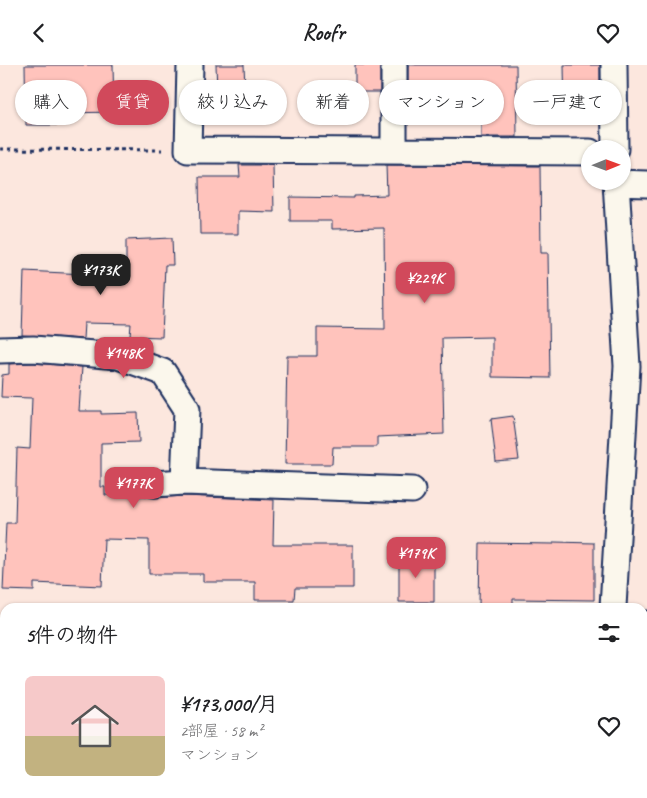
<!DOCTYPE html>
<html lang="ja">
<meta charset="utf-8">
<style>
body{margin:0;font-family:Caveat,"Klee One",sans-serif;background:#f2f2f2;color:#202124;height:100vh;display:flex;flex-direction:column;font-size:19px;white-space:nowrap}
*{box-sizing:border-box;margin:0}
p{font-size:16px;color:#757577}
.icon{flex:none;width:28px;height:28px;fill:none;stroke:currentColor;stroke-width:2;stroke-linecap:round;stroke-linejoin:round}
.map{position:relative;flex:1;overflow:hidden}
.drawer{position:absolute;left:0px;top:538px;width:648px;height:196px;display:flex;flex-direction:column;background:#fff;border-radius:15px 15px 0 0;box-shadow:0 1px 4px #0004}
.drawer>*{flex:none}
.guide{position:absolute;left:15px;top:15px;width:618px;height:45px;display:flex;gap:10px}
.needle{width:32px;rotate:89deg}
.buttons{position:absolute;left:581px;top:75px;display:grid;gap:10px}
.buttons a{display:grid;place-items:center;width:50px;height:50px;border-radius:50%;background:#fff;box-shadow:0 1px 4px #0004;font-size:25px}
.price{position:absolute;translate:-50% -42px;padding:0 11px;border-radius:10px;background:#d1495b;color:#fff;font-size:16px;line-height:32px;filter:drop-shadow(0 1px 2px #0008)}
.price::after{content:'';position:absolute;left:50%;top:30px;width:15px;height:11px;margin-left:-8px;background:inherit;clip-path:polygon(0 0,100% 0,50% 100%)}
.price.active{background:#222;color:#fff}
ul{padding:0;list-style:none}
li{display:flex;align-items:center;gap:15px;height:125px;padding:0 25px}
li+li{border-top:1px solid #e0e0e0}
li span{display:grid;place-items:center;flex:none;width:140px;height:100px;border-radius:8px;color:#555}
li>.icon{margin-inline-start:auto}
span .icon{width:60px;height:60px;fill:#fffc;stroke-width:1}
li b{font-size:21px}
h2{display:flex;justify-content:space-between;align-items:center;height:60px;padding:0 25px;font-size:21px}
.pill{padding:0 18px;border-radius:22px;background:#fff;box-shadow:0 1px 4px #0004;font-size:18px;line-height:45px}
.pill.active{background:#d1495b;color:#fff}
header{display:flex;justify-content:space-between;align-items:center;height:65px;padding:0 25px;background:#fff;font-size:22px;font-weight:700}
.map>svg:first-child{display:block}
</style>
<header><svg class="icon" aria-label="back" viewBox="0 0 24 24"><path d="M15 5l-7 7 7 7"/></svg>Roofr<svg class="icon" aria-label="heart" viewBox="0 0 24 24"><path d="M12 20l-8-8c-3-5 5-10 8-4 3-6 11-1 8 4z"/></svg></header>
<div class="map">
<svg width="647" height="733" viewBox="0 0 647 733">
<rect width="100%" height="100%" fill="#fce7de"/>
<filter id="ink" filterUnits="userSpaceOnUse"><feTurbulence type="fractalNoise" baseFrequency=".02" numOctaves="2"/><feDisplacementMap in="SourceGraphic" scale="10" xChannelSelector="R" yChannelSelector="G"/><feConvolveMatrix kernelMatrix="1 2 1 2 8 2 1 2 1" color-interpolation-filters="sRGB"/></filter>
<g filter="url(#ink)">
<path fill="#ffc3bc" stroke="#1b2f5e" d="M 25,0 L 113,0 L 114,47 L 66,48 L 66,60 L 26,60 Z
M 216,0 L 244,0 L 245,23 L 241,23 L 241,48 L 218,48 Z
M 355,0 L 380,0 L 380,27 L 355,27 Z
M 408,0 L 516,0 L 517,72 L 481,72 L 481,50 L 423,51 L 423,26 L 408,26 Z
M 564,0 L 600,0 L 600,50 L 565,51 Z
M 239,100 L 273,100 L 274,147 L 238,146 L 238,169 L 200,169 L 199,112 L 240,112 Z
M 386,100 L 540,101 L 541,188 L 548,188 L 550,313 L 492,312 L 492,272 L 442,273 L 444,369 L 377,372 L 377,382 L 333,382 L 332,399 L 285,399 L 287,291 L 317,291 L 317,263 L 385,264 L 384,163 L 332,164 L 332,156 L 290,156 L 290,132 L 354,133 L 354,131 L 387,130 Z
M 172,173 L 173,200 L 165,200 L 162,272 L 130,271 L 131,259 L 84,258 L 83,274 L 22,270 L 24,206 L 126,211 L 126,175 Z
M 33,298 L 82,302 L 79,346 L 101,346 L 101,349 L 138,348 L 139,377 L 101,378 L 101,422 L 105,422 L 105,430 L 146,431 L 155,433 L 184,431 L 274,435 L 273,480 L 353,480 L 353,523 L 295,523 L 294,535 L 255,535 L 255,517 L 203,517 L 203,509 L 149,509 L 149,475 L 104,474 L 102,521 L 34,518 L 34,526 L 3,525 L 6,458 L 15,458 L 17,383 L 30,384 L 32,333 L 1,332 L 2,310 L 9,309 L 9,299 Z
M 513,351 L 519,395 L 496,397 L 491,354 Z
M 554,477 L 594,478 L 594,535 L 513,534 L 513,542 L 479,542 L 480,478 L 554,479 Z
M 399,491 L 434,491 L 434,537 L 399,537 Z"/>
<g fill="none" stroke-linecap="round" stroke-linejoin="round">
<defs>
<path id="minor" d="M 190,0 L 188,85 L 590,87
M 614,0 L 615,84
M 394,86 L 394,0
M 616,118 L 647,119
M 0,285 L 33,284 L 118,291 L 163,307 L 187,344 L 184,417
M 154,419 L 184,417 L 412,425
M 613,542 L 627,301 L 616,116
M 642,560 L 647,559
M 0,572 L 5,571
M 243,729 L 243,733
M 464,729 L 464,733
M 615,729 L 615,733"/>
</defs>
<use href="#minor" stroke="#1b2f5e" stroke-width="29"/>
<path stroke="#1b2f5e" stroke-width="3" stroke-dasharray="4 4" stroke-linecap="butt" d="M 0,84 L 162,85"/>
<use href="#minor" stroke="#fbf7ec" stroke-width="25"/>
</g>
</g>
</svg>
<div class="buttons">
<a><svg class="needle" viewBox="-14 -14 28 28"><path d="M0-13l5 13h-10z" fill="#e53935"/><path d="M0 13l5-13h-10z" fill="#757577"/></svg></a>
</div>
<b class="price active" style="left:101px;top:231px">¥173K</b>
<b class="price" style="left:425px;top:239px">¥229K</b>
<b class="price" style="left:124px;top:314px">¥148K</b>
<b class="price" style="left:134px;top:444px">¥177K</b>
<b class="price" style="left:416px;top:514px">¥179K</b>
<div class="guide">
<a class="pill">購入</a>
<a class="pill active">賃貸</a>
<a class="pill">絞り込み</a>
<a class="pill">新着</a>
<a class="pill">マンション</a>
<a class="pill">一戸建て</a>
</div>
<section class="drawer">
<h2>5件の物件<svg class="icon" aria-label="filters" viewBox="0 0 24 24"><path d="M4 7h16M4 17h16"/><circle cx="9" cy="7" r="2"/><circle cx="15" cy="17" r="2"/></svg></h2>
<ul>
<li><span style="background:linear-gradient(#f6c9c9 60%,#c2b280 0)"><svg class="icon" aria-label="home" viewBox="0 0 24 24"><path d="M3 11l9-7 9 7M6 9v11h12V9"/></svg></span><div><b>¥173,000/月</b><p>2部屋 · 58 m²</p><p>マンション</p></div><svg class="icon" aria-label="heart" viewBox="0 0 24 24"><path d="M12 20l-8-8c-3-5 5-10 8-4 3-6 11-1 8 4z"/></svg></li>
</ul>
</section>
</div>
